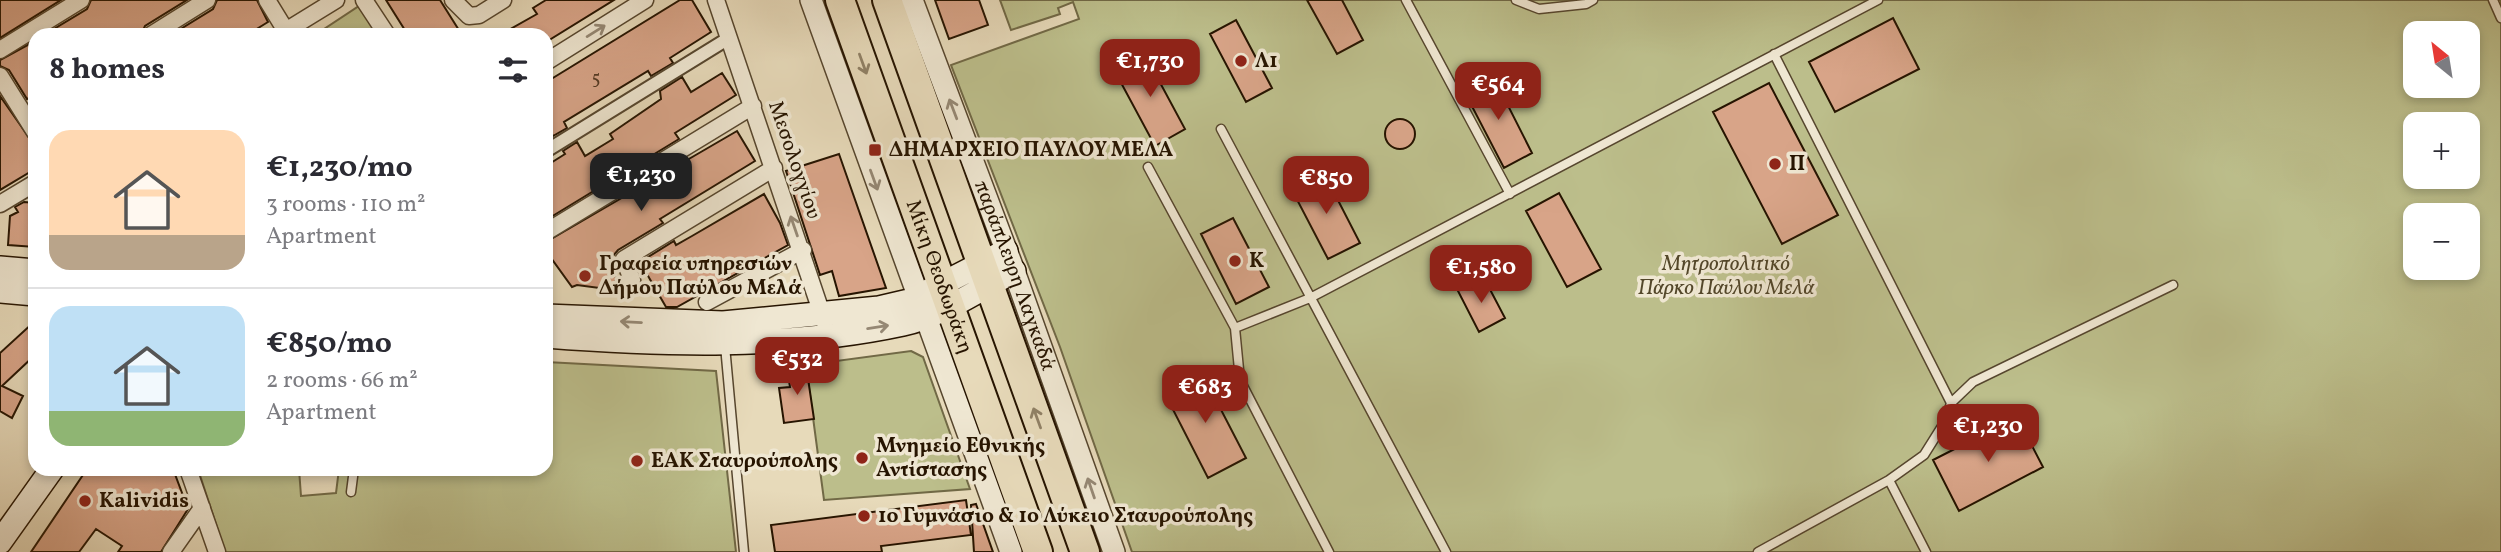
<!DOCTYPE html>
<meta charset="utf-8">
<style>
body{margin:0;font-family:Vollkorn,serif;background:#f2f2f3;color:#2b2b33;height:100vh;display:flex;flex-direction:column;font-size:26px;white-space:nowrap}
*{box-sizing:border-box;margin:0}
p{font-size:23px;color:#7c7c81}
.icon{flex:none;width:38px;height:38px;fill:none;stroke:currentColor;stroke-width:2;stroke-linecap:round;stroke-linejoin:round}
.map{position:relative;flex:1;overflow:hidden}
.panel{position:absolute;left:28px;top:28px;width:525px;height:448px;display:flex;flex-direction:column;background:#fff;border-radius:21px;box-shadow:0 4px 10px #0003}
.panel>*{flex:none}
.needle{width:46px;rotate:330deg}
.fabs{position:absolute;left:2403px;top:21px;display:grid;gap:14px}
.fabs a{display:grid;place-items:center;width:77px;height:77px;border-radius:14px;background:#fff;box-shadow:0 4px 10px #0003;font-size:35px}
.price{position:absolute;translate:-50% -60px;padding:0 16px;border-radius:14px;background:#8f2418;color:#fff;font-size:23px;line-height:46px;filter:drop-shadow(0 2px 4px #0008)}
.price::after{content:'';position:absolute;left:50%;top:42px;width:21px;height:16px;margin-left:-10px;background:inherit;clip-path:polygon(0 0,100% 0,50% 100%)}
.price.active{background:#222;color:#fff}
ul{padding:0;list-style:none}
li{display:flex;align-items:center;gap:21px;height:175px;padding:0 21px}
li+li{border-top:2px solid #e1e1e2}
li span{display:grid;place-items:center;flex:none;width:196px;height:140px;border-radius:21px;color:#555}
li>.icon{margin-inline-start:auto}
span .icon{width:84px;height:84px;fill:#fffc;stroke-width:1}
li b{font-size:30px}
h2{display:flex;justify-content:space-between;align-items:center;height:84px;padding:0 21px;font-size:30px}
.map>svg:first-child{display:block}
</style>
<div class="map">
<svg width="2501" height="552" viewBox="0 0 2501 552">
<rect width="100%" height="100%" fill="#e7daba"/>
<filter id="stains"><feTurbulence type="fractalNoise" baseFrequency=".00286" numOctaves="4"/><feColorMatrix values="0 0 0 0 .2 0 0 0 0 .09 0 0 0 0 .02 0 0 0 .5 -.17"/></filter>
<radialGradient id="worn" r=".72"><stop offset=".6" stop-color="#630" stop-opacity="0"/><stop offset="1" stop-color="#630" stop-opacity=".3"/></radialGradient>
<path fill="#bcbe8b" stroke="#716946" stroke-width="2" fill-rule="evenodd" d="M 1000,0 L 2501,0 L 2501,552 L 1132,552 L 1060,347 L 951,65 L 1079,19 L 1073,2 L 1058,8 L 1060,14 L 1011,30 ZM 2415,33 L 2468,33 L 2468,86 L 2415,86 ZM 2415,124 L 2468,124 L 2468,177 L 2415,177 ZM 2415,215 L 2468,215 L 2468,268 L 2415,268 Z
M 359,6 L 378,35 L 315,35 Z
M 911,351 L 923,357 L 970,489 L 824,500 L 806,365 Z
M 546,362 L 716,371 L 736,552 L 225,552 L 198,469 L 299,469 L 301,496 L 336,493 L 339,469 L 546,469 Z"/>
<path fill="#d8a488" stroke="#261400" stroke-width="2" d="M 0,0 L 61,0 L 0,38 Z
M 91,0 L 187,0 L 145,26 L 141,35 L 44,35 L 87,9 Z
M 217,0 L 257,0 L 268,22 L 247,35 L 171,35 L 213,9 Z
M 386,0 L 440,0 L 462,35 L 408,35 Z
M 546,0 L 614,0 L 546,42 L 546,35 L 500,35 L 537,14 L 533,8 Z
M 680,0 L 692,0 L 711,32 L 670,58 L 673,63 L 651,76 L 648,71 L 564,122 L 567,128 L 553,136 L 546,124 L 548,81 Z
M 935,0 L 979,0 L 988,25 L 949,39 Z
M 1307,0 L 1342,0 L 1363,40 L 1337,54 Z
M 1893,18 L 1919,69 L 1835,112 L 1809,62 Z
M 1236,20 L 1272,88 L 1246,102 L 1210,34 Z
M 35,41 L 35,94 L 27,99 L 9,70 L 0,66 L 0,60 Z
M 1143,51 L 1185,129 L 1155,146 L 1119,79 L 1126,76 L 1119,63 Z
M 722,73 L 736,95 L 675,133 L 679,139 L 546,220 L 546,166 L 565,154 L 563,151 L 577,142 L 585,156 L 613,139 L 610,134 L 661,99 L 660,91 L 682,77 L 691,92 Z
M 1493,76 L 1532,153 L 1504,168 L 1464,91 Z
M 1769,83 L 1838,215 L 1782,244 L 1713,112 Z
M 0,96 L 35,146 L 35,169 L 0,190 Z
M1385 134a15 15 0 1 1 30 0a15 15 0 1 1-30 0Z
M 737,131 L 755,161 L 660,219 L 663,223 L 618,250 L 607,263 L 617,279 L 612,286 L 607,289 L 577,285 L 572,287 L 546,251 L 546,242 Z
M 839,154 L 886,288 L 839,296 L 832,271 L 820,275 L 786,171 Z
M 1324,173 L 1360,243 L 1328,259 L 1292,190 Z
M 1559,193 L 1601,269 L 1567,287 L 1526,211 Z
M 764,194 L 780,223 L 788,245 L 677,307 L 666,307 L 640,262 L 674,241 L 676,245 L 692,236 Z
M 24,202 L 35,203 L 35,247 L 8,245 L 10,216 L 18,212 L 15,207 Z
M 1233,218 L 1269,287 L 1236,304 L 1201,234 Z
M 1484,278 L 1505,318 L 1479,332 L 1458,291 Z
M 35,321 L 35,355 L 2,386 L 23,396 L 12,418 L 0,411 L 0,353 Z
M 806,365 L 814,419 L 784,423 L 779,388 L 790,387 L 787,368 Z
M 1202,373 L 1246,458 L 1208,478 L 1164,392 Z
M 2017,417 L 2043,467 L 1959,511 L 1933,460 Z
M 87,469 L 173,469 L 188,509 L 161,552 L 118,552 L 122,546 L 96,529 L 79,552 L 31,552 Z
M 966,500 L 971,535 L 881,546 L 882,552 L 775,552 L 771,525 Z
M 976,504 L 993,552 L 974,552 L 971,505 Z"/>
<g fill="none" stroke-linecap="round" stroke-linejoin="round">
<defs>
<path id="service" d="M 1406,0 L 1510,194
M 1516,0 L 1539,9 L 1586,4 L 1593,0
M 2493,0 L 2501,18
M 1774,54 L 1951,403
M 1221,129 L 1446,552
M 1148,167 L 1235,328 L 1240,380 L 1329,552
M 1235,328 L 1310,298 L 1878,0
M 725,346 L 744,552
M 1889,480 L 1926,552
M 351,492 L 354,469
M 1758,552 L 1889,480 L 1924,455 L 1946,420 L 1951,403 L 1973,382 L 2173,285"/>
<path id="pedestrian" d="M 546,151 L 729,38"/>
<path id="minor" d="M 267,0 L 286,31
M 364,0 L 387,35
M 453,0 L 469,16 L 479,15 L 503,0
M 716,0 L 825,323
M 151,35 L 207,0
M 279,35 L 336,0
M 0,50 L 81,0
M 546,62 L 645,0
M 0,76 L 35,132
M 0,204 L 35,183
M 546,232 L 753,106
M 622,288 L 632,280 L 624,259 L 774,168
M 707,302 L 803,250
M 188,469 L 217,552
M 171,552 L 202,508"/>
<g id="tertiary">
<path d="M 811,0 L 1011,552"/>
<path id="s1" d="M 912,0 L 1014,271 L 1114,552"/>
</g>
<path id="secondary" d="M 0,268 L 35,271
M 0,291 L 35,294
M 546,316 L 723,323 L 879,308 L 909,301 L 1006,251
M 546,336 C 664,345 787,349 903,324 C 941,316 980,289 1014,271
M 0,542 L 52,469"/>
<g id="trunk">
<path id="s2" d="M 840,0 L 1038,552"/>
<path d="M 887,0 L 1085,552"/>
</g>
</defs>
<use href="#service" stroke="#56462e" stroke-width="11"/>
<use href="#pedestrian" stroke="#56462e" stroke-width="16"/>
<use href="#minor" stroke="#56462e" stroke-width="19"/>
<use href="#tertiary" stroke="#56462e" stroke-width="24"/>
<use href="#secondary" stroke="#261400" stroke-width="26"/>
<use href="#trunk" stroke="#261400" stroke-width="32"/>
<use href="#service" stroke="#efe7d2" stroke-width="8"/>
<use href="#pedestrian" stroke="#efe7d2" stroke-width="12"/>
<use href="#minor" stroke="#efe7d2" stroke-width="16"/>
<use href="#tertiary" stroke="#efe7d2" stroke-width="21"/>
<use href="#secondary" stroke="#efe7d2" stroke-width="23"/>
<use href="#trunk" stroke="#e7daba" stroke-width="28"/>
</g>
<defs><path id="oneway-shaft" d="M-6 0H5M1.5-3L5.5 0L1.5 3" fill="none" stroke-width="1.6" stroke-linecap="round" stroke-linejoin="round" transform="scale(1.75)"/></defs>
<g stroke="#958874">
<use href="#oneway-shaft" transform="translate(596 31) rotate(-32)"/>
<use href="#oneway-shaft" transform="translate(953 109) rotate(-111)"/>
<use href="#oneway-shaft" transform="translate(874 180) rotate(70)"/>
<use href="#oneway-shaft" transform="translate(794 226) rotate(-109)"/>
<use href="#oneway-shaft" transform="translate(631 322) rotate(-177)"/>
<use href="#oneway-shaft" transform="translate(878 327) rotate(-9)"/>
<use href="#oneway-shaft" transform="translate(1091 488) rotate(-109)"/>
</g>
<g stroke="#908166">
<use href="#oneway-shaft" transform="translate(863 64) rotate(70)"/>
<use href="#oneway-shaft" transform="translate(1037 418) rotate(-110)"/>
</g>
<g fill="#8f2418" stroke="#efe7d2" stroke-width="2.5">
<circle cx="1241" cy="61" r="7"/>
<rect x="868" y="143" width="14" height="14" rx="3.5"/>
<circle cx="1775" cy="164" r="7"/>
<circle cx="1235" cy="261" r="7"/>
<circle cx="585" cy="276" r="7"/>
<circle cx="862" cy="458" r="7"/>
<circle cx="637" cy="461" r="7"/>
<circle cx="85" cy="501" r="7"/>
<circle cx="864" cy="516" r="7"/>
</g>
<g text-anchor="middle" dominant-baseline="central" stroke-width="7" stroke-linejoin="round" paint-order="stroke">
<g font-size="18" fill="#523822">
<text x="596" y="79">5</text>
</g>
<g font-size="21" font-weight="bold" fill="#261400" stroke="#efe7d2" text-anchor="start">
<text x="1255" y="61">Λ1</text>
<text x="889" y="150">ΔΗΜΑΡΧΕΙΟ ΠΑΥΛΟΥ ΜΕΛΑ</text>
<text x="1789" y="164">Π</text>
<text x="1249" y="261">Κ</text>
<text x="599" y="264">Γραφεία υπηρεσιών<tspan x="599" dy="24">Δήμου Παύλου Μελά</tspan></text>
<text x="876" y="446">Μνημείο Εθνικής<tspan x="876" dy="24">Αντίστασης</tspan></text>
<text x="651" y="461">EAK Σταυρούπολης</text>
<text x="99" y="501">Kalividis</text>
<text x="878" y="516">1ο Γυμνάσιο &amp; 1ο Λύκειο Σταυρούπολης</text>
</g>
<g font-size="21" fill="#261400" stroke="#efe7d2">
<text transform="translate(794 160) rotate(71)">Μεσολογγίου</text>
<text stroke="none"><textPath href="#s1" startOffset="294">παράπλευρη Λαγκαδά</textPath></text>
<text stroke="none"><textPath href="#s2" startOffset="294">Μίκη Θεοδωράκη</textPath></text>
</g>
<g font-size="21" font-style="italic" fill="#53472a" stroke="#efe7d2">
<text x="1726" y="264">Μητροπολιτικό<tspan x="1726" dy="24">Πάρκο Παύλου Μελά</tspan></text>
</g>
</g>
<rect width="100%" height="100%" filter="url(#stains)"/>
<rect width="100%" height="100%" fill="url(#worn)"/>
</svg>
<div class="fabs">
<a><svg class="needle" viewBox="-14 -14 28 28"><path d="M0-13l5 13h-10z" fill="#e53935"/><path d="M0 13l5-13h-10z" fill="#7c7c81"/></svg></a>
<a>+</a>
<a>−</a>
</div>
<b class="price" style="left:1150px;top:99px">€1,730</b>
<b class="price" style="left:1498px;top:122px">€564</b>
<b class="price active" style="left:641px;top:213px">€1,230</b>
<b class="price" style="left:1326px;top:216px">€850</b>
<b class="price" style="left:1481px;top:305px">€1,580</b>
<b class="price" style="left:797px;top:397px">€532</b>
<b class="price" style="left:1205px;top:425px">€683</b>
<b class="price" style="left:1988px;top:464px">€1,230</b>
<section class="panel">
<h2>8 homes<svg class="icon" aria-label="filters" viewBox="0 0 24 24"><path d="M4 7h16M4 17h16"/><circle cx="9" cy="7" r="2"/><circle cx="15" cy="17" r="2"/></svg></h2>
<ul>
<li><span style="background:linear-gradient(#ffd9b3 75%,#b9a48a 0)"><svg class="icon" aria-label="home" viewBox="0 0 24 24"><path d="M3 11l9-7 9 7M6 9v11h12V9"/></svg></span><div><b>€1,230/mo</b><p>3 rooms · 110 m²</p><p>Apartment</p></div></li>
<li><span style="background:linear-gradient(#bfe0f5 75%,#8fb573 0)"><svg class="icon" aria-label="home" viewBox="0 0 24 24"><path d="M3 11l9-7 9 7M6 9v11h12V9"/></svg></span><div><b>€850/mo</b><p>2 rooms · 66 m²</p><p>Apartment</p></div></li>
</ul>
</section>
</div>
